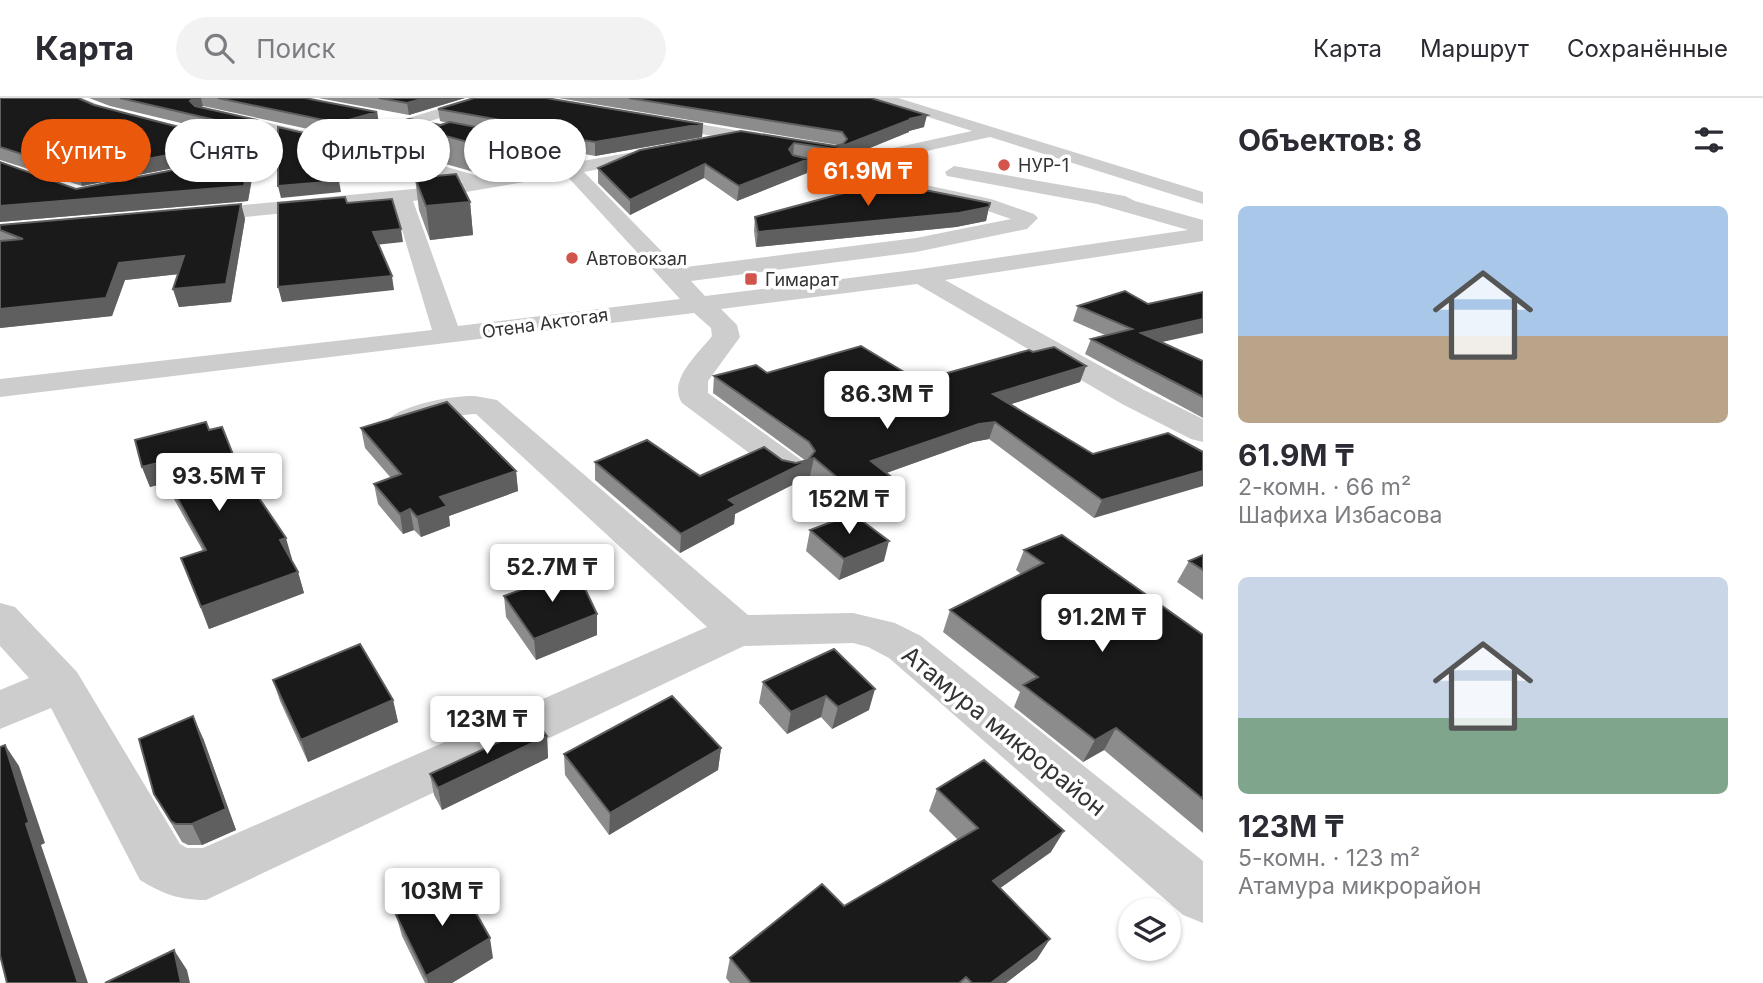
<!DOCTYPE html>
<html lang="ru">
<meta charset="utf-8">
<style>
body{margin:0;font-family:Inter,sans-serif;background:#f2f2f3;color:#2b2b33;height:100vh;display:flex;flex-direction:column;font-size:26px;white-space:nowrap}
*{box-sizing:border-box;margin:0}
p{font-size:23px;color:#7c7c81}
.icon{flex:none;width:38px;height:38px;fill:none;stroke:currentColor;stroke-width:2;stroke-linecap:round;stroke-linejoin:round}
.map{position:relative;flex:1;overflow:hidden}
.sheet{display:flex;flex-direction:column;background:#fff;width:560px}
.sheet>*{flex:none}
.guide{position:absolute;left:21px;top:21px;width:665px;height:63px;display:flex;gap:14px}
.tools{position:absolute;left:1118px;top:800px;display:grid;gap:14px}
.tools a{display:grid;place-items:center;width:63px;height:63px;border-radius:50%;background:#fff;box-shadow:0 2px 5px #0004;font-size:35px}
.price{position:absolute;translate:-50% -60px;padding:0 16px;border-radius:7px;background:#fff;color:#222;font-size:23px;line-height:46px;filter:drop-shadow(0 2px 4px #0008)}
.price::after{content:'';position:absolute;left:50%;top:42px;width:21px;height:16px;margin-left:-10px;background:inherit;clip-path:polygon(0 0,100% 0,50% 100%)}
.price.current{background:#ea580c;color:#fff}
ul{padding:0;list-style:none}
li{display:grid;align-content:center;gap:14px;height:371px;padding:0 35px}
li span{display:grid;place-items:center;height:217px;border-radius:10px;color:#555}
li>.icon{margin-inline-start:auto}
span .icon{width:126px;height:126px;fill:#fffc;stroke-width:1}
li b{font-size:30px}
h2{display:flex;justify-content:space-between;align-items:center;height:84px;padding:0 35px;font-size:30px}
.pill{padding:0 24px;border-radius:32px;background:#fff;box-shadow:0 2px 5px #0004;font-size:24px;line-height:63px}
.pill.current{background:#ea580c;color:#fff}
header{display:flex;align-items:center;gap:42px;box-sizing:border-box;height:98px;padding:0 35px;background:#fff;border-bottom:2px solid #e1e1e2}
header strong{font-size:33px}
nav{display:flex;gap:38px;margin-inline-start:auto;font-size:24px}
.search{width:490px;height:63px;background:#f2f2f3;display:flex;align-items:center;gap:18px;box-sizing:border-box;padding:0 24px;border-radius:38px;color:#7c7c81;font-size:26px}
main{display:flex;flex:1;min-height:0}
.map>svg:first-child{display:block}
</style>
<header>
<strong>Карта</strong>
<div class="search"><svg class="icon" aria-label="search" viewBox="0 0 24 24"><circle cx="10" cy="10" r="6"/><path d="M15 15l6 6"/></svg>Поиск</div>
<nav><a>Карта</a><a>Маршрут</a><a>Сохранённые</a></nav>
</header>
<main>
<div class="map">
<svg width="1203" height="885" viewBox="0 0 1203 885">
<rect width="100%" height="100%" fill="#fff"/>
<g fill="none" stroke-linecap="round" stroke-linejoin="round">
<path fill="#cdcdcd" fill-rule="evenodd" d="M 62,0 L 82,0 L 109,11 L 243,43 L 252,55 L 249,59 L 206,77 L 192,77 L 190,73 L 192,69 L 233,53 L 99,17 Z
M 474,0 L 496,0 L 494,3 L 341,51 L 203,19 L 200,16 L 208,11 L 340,41 Z
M 876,0 L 898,0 L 1203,94 L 1203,106 L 990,39 L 872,65 L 866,64 L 863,60 L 866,56 L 972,33 L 878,3 Z
M 650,18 L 777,39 L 785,44 L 777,49 L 644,26 L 642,23 L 644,20 Z
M 452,28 L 540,45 L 549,50 L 546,54 L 520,63 L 454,49 L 419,61 L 485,80 L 668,48 L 674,49 L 677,53 L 674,57 L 584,74 L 678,170 L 916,140 L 1011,121 L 985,112 L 793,69 L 790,65 L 793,61 L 799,60 L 991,101 L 1034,116 L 1038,120 L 1027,131 L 916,154 L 691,183 L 705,198 L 921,171 L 1188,132 L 1097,106 L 947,78 L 945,74 L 954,68 L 1125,98 L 1135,103 L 1203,122 L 1203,143 L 945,182 L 1144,292 L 1203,321 L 1203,344 L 1191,341 L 1122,306 L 917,186 L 721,211 L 737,227 L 740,239 L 708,283 L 708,295 L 804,364 L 809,371 L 804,378 L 792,381 L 780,378 L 682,305 C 667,282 699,255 712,238 L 711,230 L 694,215 L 0,299 L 0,281 L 432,232 L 394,105 L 191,124 L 184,122 L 181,118 L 184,114 L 191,112 L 434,89 L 463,84 L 394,66 L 391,62 L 394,58 L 454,38 L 444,33 ZM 475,42 L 521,51 L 473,43 ZM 566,77 L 680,201 L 458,228 L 413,103 Z
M 475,298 L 497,302 L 748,517 L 853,515 L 895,525 L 921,538 L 1203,763 L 1203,825 L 1183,817 L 889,560 L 868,549 L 853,545 L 744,548 L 206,802 C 179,802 163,796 140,782 L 51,610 L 0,631 L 0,592 L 29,580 L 0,548 L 0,505 L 15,509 L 77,574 L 180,746 L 187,750 L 203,750 L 707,529 L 476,316 C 446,316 418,339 390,332 L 385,325 C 397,307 454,297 475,298 Z"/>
</g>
<path fill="#8c8c8c" d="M 0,0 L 94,7 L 221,40 L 225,53 L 189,67 L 82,88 L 0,62 Z
M 89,0 L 305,0 L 377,14 L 379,26 L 340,38 L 203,8 L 200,9 L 257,22 L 260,35 L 248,103 L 0,124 L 0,64 L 76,91 L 199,67 L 247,48 L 248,46 L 244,40 L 110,8 Z
M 318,0 L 465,0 L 409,17 Z
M 558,0 L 871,0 L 924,29 L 909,33 L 909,34 L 833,65 L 809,61 L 807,75 L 737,103 L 704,80 L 630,117 L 598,85 L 598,70 L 741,33 L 835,48 L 838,47 Z
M 438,11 L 703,26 L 702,39 L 595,58 L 552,50 L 546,43 L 502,35 L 504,62 L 474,74 L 428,61 L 426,45 L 390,58 L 353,50 L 351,38 L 441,27 L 448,25 L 440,23 Z
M 415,80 L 470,104 L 473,137 L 430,142 L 419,112 Z
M 241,106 L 245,121 L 231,204 L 179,209 L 173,191 L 178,176 L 125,182 L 112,218 L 0,230 L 0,127 Z
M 989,109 L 986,123 L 956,129 L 756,149 L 754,133 L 755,119 Z
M 1078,208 L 1203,263 L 1203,320 L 1085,256 L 1091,241 L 1105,237 L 1073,223 Z
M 1033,254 L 1086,268 L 1080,284 L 1010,306 L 1093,356 L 1168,335 L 1094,420 L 989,341 L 973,344 L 886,375 L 894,404 L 855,416 L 810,378 L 735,416 L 734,426 L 680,455 L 595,382 L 595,364 L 700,378 L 782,362 L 796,365 L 806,363 L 713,295 L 714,278 L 767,275 L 919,283 Z
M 361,330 L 516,373 L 518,393 L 449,418 L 450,428 L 421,439 L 414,432 L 403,436 L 378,406 L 374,386 L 391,380 L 365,350 Z
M 209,332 L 238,369 L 292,461 L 291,461 L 298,474 L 304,495 L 209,531 L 181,460 L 203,453 L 165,385 L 150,389 L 142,369 Z
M 810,432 L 884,463 L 839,482 L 806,453 Z
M 1024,452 L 1203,537 L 1203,735 L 1104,652 L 1083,664 L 1014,609 L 1020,594 L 943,534 L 950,512 L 1021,476 L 1016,472 Z
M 1203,457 L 1203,502 L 1177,484 L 1189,463 Z
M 504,498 L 597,537 L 536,562 L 506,519 Z
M 834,551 L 869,612 L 832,631 L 821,619 L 787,636 L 759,605 L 763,584 Z
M 273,582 L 393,602 L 398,624 L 308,664 L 280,603 Z
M 547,638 L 548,660 L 442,712 L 434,697 L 430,676 Z
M 203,640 L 236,732 L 202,747 L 188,747 L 182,744 L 154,696 Z
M 721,650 L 718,672 L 609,737 L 565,677 L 564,656 Z
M 937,691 L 1051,754 L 1000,790 L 1037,861 L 1006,885 L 730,885 L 726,880 L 730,860 L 844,808 L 958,742 L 929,713 Z
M 396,817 L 493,860 L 452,885 L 425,885 L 402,838 Z"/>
<path fill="#5f5f5f" d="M 194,0 L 201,0 L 203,8 L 193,15 L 190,3 Z
M 425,0 L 465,0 L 409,17 L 407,5 Z
M 377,14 L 379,26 L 340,38 L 338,25 Z
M 927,17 L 924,29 L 909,33 L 909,34 L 833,65 L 835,51 L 909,21 Z
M 257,22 L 260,35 L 248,103 L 0,124 L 0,108 L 244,88 Z
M 703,26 L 702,39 L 595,58 L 595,44 Z
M 424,33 L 426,45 L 390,58 L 389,46 Z
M 502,34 L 504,62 L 474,74 L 471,45 Z
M 221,40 L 225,53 L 189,67 L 82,88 L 77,74 Z
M 794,45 L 793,58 L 789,51 Z
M 809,61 L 807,75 L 737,103 L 739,88 Z
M 705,66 L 704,80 L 630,117 L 630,102 Z
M 339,83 L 341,94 L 281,100 L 278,88 Z
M 470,104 L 473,137 L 430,142 L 426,108 Z
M 241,106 L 245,121 L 231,204 L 179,209 L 173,191 Z
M 989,109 L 986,123 L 956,129 L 756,149 L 758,134 Z
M 401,131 L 403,144 L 375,147 L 373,134 Z
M 184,158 L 189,175 L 125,182 L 112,218 L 0,230 L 0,211 L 119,165 Z
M 392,178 L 394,192 L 282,204 L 278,189 Z
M 1203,221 L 1203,235 L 1135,250 L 1141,235 Z
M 1086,268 L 1080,284 L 987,314 L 993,296 Z
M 995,324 L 989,341 L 973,344 L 867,382 L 871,363 L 979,326 Z
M 814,360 L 810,378 L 735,416 L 734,426 L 680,455 L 681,436 L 729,402 Z
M 158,365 L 165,385 L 150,389 L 142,369 Z
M 516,373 L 518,393 L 449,418 L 450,428 L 421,439 L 417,419 L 440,399 Z
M 1203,373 L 1203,388 L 1094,420 L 1102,402 Z
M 899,385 L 894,404 L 855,416 L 859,398 Z
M 410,411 L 414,432 L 403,436 L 400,416 Z
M 286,440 L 292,461 L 286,462 L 280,442 Z
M 889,443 L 884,463 L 839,482 L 844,461 Z
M 298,474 L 304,495 L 209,531 L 201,509 Z
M 597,516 L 597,537 L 536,562 L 534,541 Z
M 875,591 L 869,612 L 832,631 L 838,609 Z
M 826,598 L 821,619 L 787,636 L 791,614 Z
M 393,602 L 398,624 L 308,664 L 301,642 Z
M 193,618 L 203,640 L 236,732 L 202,747 L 192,726 Z
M 1116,630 L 1104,652 L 1083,664 L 1095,642 Z
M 547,638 L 548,660 L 442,712 L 438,690 Z
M 5,647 L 19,668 L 45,745 L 41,747 L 88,885 L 78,885 L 26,726 Z
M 721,650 L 718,672 L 609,737 L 610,715 Z
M 1064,733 L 1051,754 L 982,803 L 993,783 Z
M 490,840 L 493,860 L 452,885 L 428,885 L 426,878 Z
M 1050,841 L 1037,861 L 1006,885 L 991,885 Z
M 174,852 L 187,872 L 190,885 L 181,885 Z"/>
<path fill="#1a1a1a" stroke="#5f5f5f" stroke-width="2" d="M 0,0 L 78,0 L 94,7 L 221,40 L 185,54 L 77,74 L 0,49 Z
M 120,0 L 194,0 L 190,3 L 195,8 L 257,22 L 244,88 L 0,108 L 0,64 L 76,91 L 199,67 L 247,48 L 251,42 L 241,28 Z
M 218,0 L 305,0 L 377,14 L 338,25 Z
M 379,0 L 425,0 L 407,5 Z
M 474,0 L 546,0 L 703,26 L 595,44 L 551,37 L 546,30 L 438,11 Z
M 629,0 L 871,0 L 927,17 L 909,21 L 912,21 L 835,51 L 794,45 L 789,51 L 793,57 L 809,61 L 739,88 L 705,66 L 630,102 L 598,70 L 640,52 L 741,33 L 835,48 L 843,46 L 847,41 L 842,34 Z
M 409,21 L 441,27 L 389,46 L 351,38 Z
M 450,24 L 502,34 L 471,45 L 424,32 Z
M 278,29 L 325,40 L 339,83 L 278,88 Z
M 456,76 L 470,104 L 426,108 L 415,80 Z
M 885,84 L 990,105 L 989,109 L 959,115 L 758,134 L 755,119 Z
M 345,99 L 347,105 L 392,101 L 401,131 L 373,134 L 392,178 L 278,189 L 278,105 Z
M 241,106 L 226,186 L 173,191 L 184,158 L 119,165 L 106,200 L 0,211 L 0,143 L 23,141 L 0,132 L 0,127 Z
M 1125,193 L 1148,206 L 1203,194 L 1203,221 L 1141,235 L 1203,263 L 1203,299 L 1091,241 L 1132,231 L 1078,208 Z
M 861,248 L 919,283 L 1029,252 L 1033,254 L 1054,249 L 1086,268 L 993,296 L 1093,356 L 1168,335 L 1203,354 L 1203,373 L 1102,402 L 995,324 L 979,326 L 871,363 L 899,385 L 859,398 L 814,360 L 729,402 L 736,407 L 681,436 L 595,364 L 647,342 L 700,378 L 764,349 L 782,362 L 796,365 L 808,362 L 815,353 L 809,344 L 714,278 L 756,267 L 767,275 Z
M 447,304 L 516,373 L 440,399 L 447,408 L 417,419 L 410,411 L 400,416 L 374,386 L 401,376 L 361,330 Z
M 206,324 L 209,332 L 222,329 L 238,369 L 286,440 L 280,442 L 298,474 L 201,509 L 181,460 L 206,452 L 158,365 L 142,369 L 135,342 Z
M 853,416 L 889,443 L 844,461 L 810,432 Z
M 1062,437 L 1203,537 L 1203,701 L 1116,630 L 1095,642 L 1023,587 L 1038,579 L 950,512 L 1043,465 L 1024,452 Z
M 1203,457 L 1203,472 L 1189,463 Z
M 576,472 L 597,516 L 534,541 L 504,498 Z
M 360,546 L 393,602 L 301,642 L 273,582 Z
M 834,551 L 875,591 L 838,609 L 826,598 L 791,614 L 763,584 Z
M 672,598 L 721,650 L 610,715 L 564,656 Z
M 193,618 L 226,711 L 192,726 L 176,726 L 171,723 L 154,696 L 139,641 Z
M 538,626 L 547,638 L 438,690 L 430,676 Z
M 5,647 L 29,724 L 26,726 L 78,885 L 7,885 L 0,857 L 0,649 Z
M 984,662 L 1064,733 L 993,783 L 1050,841 L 991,885 L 972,885 L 966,879 L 959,885 L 751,885 L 730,860 L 822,786 L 844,808 L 978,730 L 937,691 Z
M 458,783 L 490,840 L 426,878 L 396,817 Z
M 174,852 L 181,885 L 105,885 Z"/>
<g fill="#d2554c" stroke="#fff" stroke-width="2.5">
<circle cx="1004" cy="67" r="7"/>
<circle cx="572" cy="160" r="7"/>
<rect x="744" y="174" width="14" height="14" rx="3.5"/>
</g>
<g text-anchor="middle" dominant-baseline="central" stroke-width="7" stroke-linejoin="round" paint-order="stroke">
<g font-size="18" fill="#333" stroke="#fff" text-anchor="start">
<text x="1018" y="67">НУР-1</text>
<text x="586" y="160">Автовокзал</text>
<text x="765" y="181">Гимарат</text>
</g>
<g font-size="18" fill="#333" stroke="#fff">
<text transform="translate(545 225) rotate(-8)">Отена Актогая</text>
</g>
<g font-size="24" fill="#333" stroke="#fff">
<text transform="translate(1004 633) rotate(39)">Атамура микрорайон</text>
</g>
</g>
</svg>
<div class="tools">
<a><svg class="icon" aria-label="layers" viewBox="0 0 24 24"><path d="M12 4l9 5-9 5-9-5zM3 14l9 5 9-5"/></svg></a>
</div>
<b class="price current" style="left:868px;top:110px">61.9M ₸</b>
<b class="price" style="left:887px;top:333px">86.3M ₸</b>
<b class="price" style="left:219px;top:415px">93.5M ₸</b>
<b class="price" style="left:849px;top:438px">152M ₸</b>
<b class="price" style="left:552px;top:506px">52.7M ₸</b>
<b class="price" style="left:1102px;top:556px">91.2M ₸</b>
<b class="price" style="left:487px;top:658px">123M ₸</b>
<b class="price" style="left:442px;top:830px">103M ₸</b>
<div class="guide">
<a class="pill current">Купить</a>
<a class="pill">Снять</a>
<a class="pill">Фильтры</a>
<a class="pill">Новое</a>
</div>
</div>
<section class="sheet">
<h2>Объектов: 8<svg class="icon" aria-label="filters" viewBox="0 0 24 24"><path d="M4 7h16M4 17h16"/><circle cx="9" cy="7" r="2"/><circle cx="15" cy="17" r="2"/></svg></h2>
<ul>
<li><span style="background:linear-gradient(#a9c7e8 60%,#b9a48a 0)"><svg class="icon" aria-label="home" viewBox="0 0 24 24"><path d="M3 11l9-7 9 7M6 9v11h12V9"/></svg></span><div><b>61.9M ₸</b><p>2-комн. · 66 m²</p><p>Шафиха Избасова</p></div></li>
<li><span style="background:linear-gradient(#c9d6e8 65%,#7fa58c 0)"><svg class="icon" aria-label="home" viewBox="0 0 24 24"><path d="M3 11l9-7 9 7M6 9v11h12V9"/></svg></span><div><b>123M ₸</b><p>5-комн. · 123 m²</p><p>Атамура микрорайон</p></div></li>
</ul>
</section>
</main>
